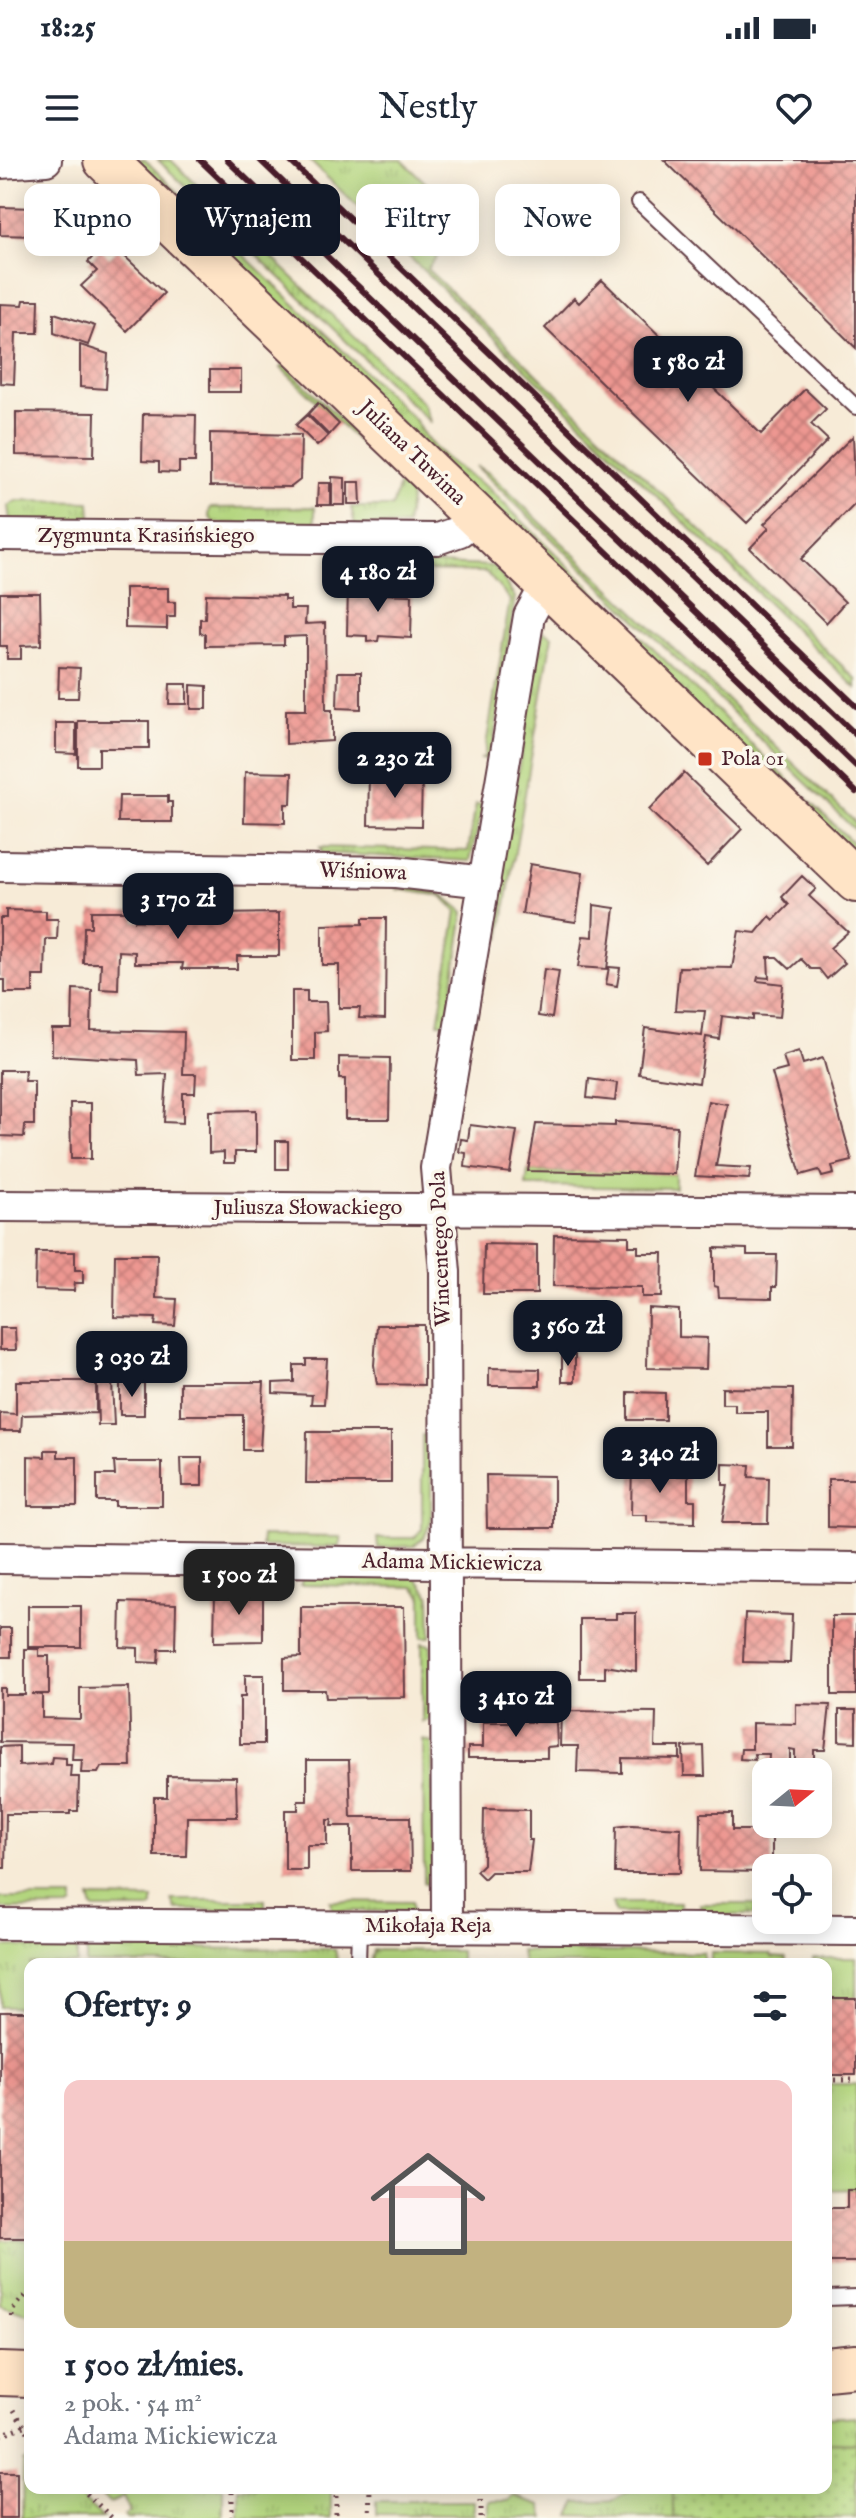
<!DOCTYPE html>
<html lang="pl">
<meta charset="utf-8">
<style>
body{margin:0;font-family:"IM FELL English",serif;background:#f2f2f3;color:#1f2937;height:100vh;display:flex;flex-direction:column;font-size:30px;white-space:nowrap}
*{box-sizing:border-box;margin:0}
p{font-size:26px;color:#747a83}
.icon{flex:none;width:44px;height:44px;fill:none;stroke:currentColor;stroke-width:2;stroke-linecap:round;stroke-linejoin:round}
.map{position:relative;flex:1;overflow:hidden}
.details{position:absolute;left:24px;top:1798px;width:808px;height:536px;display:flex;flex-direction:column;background:#fff;border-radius:16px;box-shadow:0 4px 20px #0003}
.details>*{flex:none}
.top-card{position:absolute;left:24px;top:24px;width:808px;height:72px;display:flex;gap:16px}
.needle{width:52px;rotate:72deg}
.tools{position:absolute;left:752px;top:1598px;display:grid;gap:16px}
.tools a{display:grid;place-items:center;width:80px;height:80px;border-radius:16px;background:#fff;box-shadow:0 4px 20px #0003;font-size:40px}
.price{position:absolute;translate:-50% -68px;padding:0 18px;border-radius:16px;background:#111827;color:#fff;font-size:26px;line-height:52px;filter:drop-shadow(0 2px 4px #0008)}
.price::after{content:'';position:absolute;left:50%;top:48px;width:24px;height:18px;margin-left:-12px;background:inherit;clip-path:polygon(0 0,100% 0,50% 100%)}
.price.current{background:#222;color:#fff}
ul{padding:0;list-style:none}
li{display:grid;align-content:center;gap:16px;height:424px;padding:0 40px}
li span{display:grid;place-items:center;height:248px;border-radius:16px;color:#555}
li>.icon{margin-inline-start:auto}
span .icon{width:144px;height:144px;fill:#fffc;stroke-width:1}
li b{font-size:34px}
h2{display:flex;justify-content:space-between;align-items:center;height:96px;padding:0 40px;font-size:34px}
.pill{padding:0 28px;border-radius:16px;background:#fff;box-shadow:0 4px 20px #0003;font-size:28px;line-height:72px}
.pill.current{background:#111827;color:#fff}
.status{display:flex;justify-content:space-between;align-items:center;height:56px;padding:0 40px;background:#fff;direction:ltr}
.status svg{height:22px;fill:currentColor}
header{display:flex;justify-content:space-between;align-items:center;height:104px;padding:0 40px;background:#fff;font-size:36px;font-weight:600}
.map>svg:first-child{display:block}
</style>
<div class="status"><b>18:25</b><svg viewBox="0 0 49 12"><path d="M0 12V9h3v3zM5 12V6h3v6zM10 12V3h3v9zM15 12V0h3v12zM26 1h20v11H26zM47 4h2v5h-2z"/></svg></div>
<header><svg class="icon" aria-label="menu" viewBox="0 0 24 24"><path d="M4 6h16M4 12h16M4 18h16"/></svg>Nestly<svg class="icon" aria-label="heart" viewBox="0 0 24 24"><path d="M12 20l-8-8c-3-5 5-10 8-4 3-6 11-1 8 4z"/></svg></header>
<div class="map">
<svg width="856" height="2358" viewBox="0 0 856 2358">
<defs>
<pattern id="grass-tufts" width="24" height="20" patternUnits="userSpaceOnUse" patternTransform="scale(2)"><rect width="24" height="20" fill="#b3d57e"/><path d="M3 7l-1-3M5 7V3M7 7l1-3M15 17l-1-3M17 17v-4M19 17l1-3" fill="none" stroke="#9bb66d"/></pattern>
<pattern id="garden-dots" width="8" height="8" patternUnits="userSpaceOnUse" patternTransform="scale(2)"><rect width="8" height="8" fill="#b3d57e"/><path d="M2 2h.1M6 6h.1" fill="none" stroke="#9bb66d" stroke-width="1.8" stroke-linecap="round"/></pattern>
<pattern id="building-cross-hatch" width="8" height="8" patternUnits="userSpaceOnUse" patternTransform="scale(2)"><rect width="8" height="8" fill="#ed9791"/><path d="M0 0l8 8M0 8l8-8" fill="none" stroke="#c27b77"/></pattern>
</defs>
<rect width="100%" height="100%" fill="#fbf7ec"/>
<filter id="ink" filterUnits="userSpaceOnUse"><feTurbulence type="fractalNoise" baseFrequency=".0125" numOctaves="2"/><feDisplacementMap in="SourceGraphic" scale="16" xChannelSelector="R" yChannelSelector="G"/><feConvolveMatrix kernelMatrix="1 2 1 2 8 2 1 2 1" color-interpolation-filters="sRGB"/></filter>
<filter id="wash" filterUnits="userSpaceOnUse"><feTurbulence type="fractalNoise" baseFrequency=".006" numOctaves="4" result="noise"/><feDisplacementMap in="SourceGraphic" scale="32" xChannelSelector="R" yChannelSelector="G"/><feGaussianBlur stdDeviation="1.8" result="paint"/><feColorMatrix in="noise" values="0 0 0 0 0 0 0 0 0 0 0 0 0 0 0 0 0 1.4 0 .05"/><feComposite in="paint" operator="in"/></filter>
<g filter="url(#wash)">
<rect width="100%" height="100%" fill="#f7ebd7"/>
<path fill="url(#grass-tufts)" stroke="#7e7a54" stroke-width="2" d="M 127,0 L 145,0 L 416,261 C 428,290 462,311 488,328 L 856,686 L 856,703 Z
M 158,0 L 171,0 L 423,243 L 431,263 Z
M 309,0 L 402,0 L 465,61 L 427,109 L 856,519 L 856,528 Z
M 284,205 L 412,327 L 406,366 L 355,365 L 351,347 L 392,347 L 400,321 L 281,208 Z
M 476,306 L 489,313 L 856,663 L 856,671 Z
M 16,341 L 90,342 L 91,356 L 86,361 L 10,361 L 8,346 Z
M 315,347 L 315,365 L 214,363 L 209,356 L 210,348 Z
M 408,403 L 493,406 C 505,415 505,427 515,437 L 491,599 L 480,599 L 484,598 L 510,440 L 486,412 L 408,411 Z
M 543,471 L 552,476 L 500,779 L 489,773 Z
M 476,644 L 483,645 L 470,701 L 322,693 L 320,687 L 468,691 Z
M 414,728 L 442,734 L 464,752 L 447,863 L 438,863 L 457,752 L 442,736 L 396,729 Z
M 574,1010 L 675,1014 L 675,1028 L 526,1026 L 528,1011 L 573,1013 Z
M 422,1275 L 431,1275 L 431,1361 L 424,1378 L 413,1386 L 378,1388 L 377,1378 L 414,1378 L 422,1369 Z
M 262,1376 L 341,1377 L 339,1387 L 261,1386 Z
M 304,1416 L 417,1418 L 430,1436 L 431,1477 L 422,1477 L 422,1436 L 414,1427 L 300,1425 Z
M 422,1483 L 431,1485 L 432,1558 L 422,1562 Z
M 423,1580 L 432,1583 L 433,1724 L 424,1724 Z
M 0,1738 L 73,1738 L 73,1745 L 70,1748 L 0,1749 Z
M 90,1738 L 153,1739 L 153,1746 L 150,1749 L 93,1749 Z
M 172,1740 L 265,1740 L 265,1746 L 261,1750 L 176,1750 Z
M 330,1741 L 412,1742 L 412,1751 L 333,1751 Z
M 612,1743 L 680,1743 L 680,1751 L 676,1754 L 615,1753 Z
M 700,1744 L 766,1744 L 766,1755 L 703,1755 Z
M 0,1787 L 77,1787 L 77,1804 L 30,1804 L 30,1847 L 0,1847 Z
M 86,1788 L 335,1789 L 338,1804 L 86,1804 Z
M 373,1790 L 460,1791 L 460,1804 L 370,1804 Z
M 521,1791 L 704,1793 L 704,1804 L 523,1804 Z
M 711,1793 L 770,1794 L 771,1797 L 786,1798 L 786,1804 L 711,1804 Z
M 813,1798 L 856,1798 L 856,1838 L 826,1838 L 826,1804 L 813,1804 Z
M 826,1924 L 856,1924 L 856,2029 L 826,2030 Z
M 0,2080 L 30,2080 L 30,2154 L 0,2145 Z
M 856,2256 L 856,2283 L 826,2282 L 826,2258 Z
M 30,2297 L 30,2328 L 71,2328 L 103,2358 L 22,2358 L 23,2302 Z
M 93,2328 L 223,2328 L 223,2358 L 127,2358 L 124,2356 L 130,2352 L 123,2337 L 110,2343 Z
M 239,2328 L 331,2328 L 331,2358 L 239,2358 Z
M 635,2328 L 673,2328 L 673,2358 L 570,2355 L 577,2342 L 614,2340 Z
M 514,2336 L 541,2345 L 545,2358 L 489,2358 L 489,2341 L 508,2341 Z
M 376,2341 L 474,2341 L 474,2355 L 376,2354 Z"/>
<path fill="url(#garden-dots)" stroke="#7e7a54" stroke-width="2" d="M 826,2282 L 856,2283 L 856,2358 L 673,2358 L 673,2328 L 826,2328 Z"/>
<g id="blocks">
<path fill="url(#building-cross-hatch)" d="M 664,0 L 856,0 L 856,188 L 800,133 Z
M 0,47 L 35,48 L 35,76 L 0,75 Z
M 558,49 L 577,68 L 559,86 L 540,67 Z
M 100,89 L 109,98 L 118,90 L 164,133 L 127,171 L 81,126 L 97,111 L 88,102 Z
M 602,120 L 761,274 L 805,229 L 826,249 L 811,264 L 828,280 L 747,363 L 545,168 L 574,138 L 579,143 Z
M 24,140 L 39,140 L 38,173 L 16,173 L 14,224 L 0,223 L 0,144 L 23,145 Z
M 54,153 L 95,166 L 88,185 L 54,173 Z
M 80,185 L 108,194 L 106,229 L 80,227 Z
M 210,210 L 241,210 L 241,232 L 210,232 Z
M 318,243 L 339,264 L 329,275 L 308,254 Z
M 16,252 L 95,253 L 94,296 L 16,295 Z
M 143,254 L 196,255 L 195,302 L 179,302 L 179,313 L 159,312 L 159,302 L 142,301 Z
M 307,255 L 328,276 L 317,286 L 296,265 Z
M 210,273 L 301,275 L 300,320 L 291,327 L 210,326 Z
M 853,276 L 856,343 L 801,399 L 845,442 L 826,463 L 750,388 L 769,368 L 764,364 Z
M 332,317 L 345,318 L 345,345 L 332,345 Z
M 348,322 L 360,322 L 361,344 L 348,344 Z
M 318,323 L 330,323 L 330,345 L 317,345 Z
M 348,425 L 369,425 L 369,434 L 412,435 L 411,478 L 379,476 L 378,481 L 367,482 L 367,476 L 347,475 Z
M 125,428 L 168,428 L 168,442 L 175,442 L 175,457 L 167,457 L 167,469 L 125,468 Z
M 0,433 L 40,433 L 41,485 L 21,486 L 21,499 L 7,499 L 7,486 L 0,486 Z
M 206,434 L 284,436 L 284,440 L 290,440 L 290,449 L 306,449 L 305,464 L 325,463 L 326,550 L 332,550 L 332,581 L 286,584 L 286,550 L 306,550 L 306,476 L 284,477 L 284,485 L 205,486 L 205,474 L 200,473 L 200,459 L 205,459 Z
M 59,507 L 80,508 L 78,538 L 58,538 Z
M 338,512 L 361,512 L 361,549 L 337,548 Z
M 170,524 L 187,524 L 187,544 L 169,544 Z
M 191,525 L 207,526 L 207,549 L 191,549 Z
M 78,561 L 149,561 L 149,588 L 99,588 L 99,606 L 78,606 Z
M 56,563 L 76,563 L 76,594 L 56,593 Z
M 245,612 L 292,613 L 291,644 L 285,644 L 285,663 L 244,662 Z
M 369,613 L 422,614 L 421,666 L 368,665 Z
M 684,613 L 742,669 L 707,706 L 649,650 Z
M 119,636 L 168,636 L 168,642 L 172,642 L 172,662 L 118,662 Z
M 530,704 L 583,713 L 576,762 L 522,754 Z
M 802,716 L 816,729 L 809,736 L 848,772 L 830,788 L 845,803 L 827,819 L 819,809 L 811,809 L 801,799 L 790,809 L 777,797 L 768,797 L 769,818 L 758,817 L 757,821 L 783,824 L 780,857 L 753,855 L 753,860 L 722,856 L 719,879 L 706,877 L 699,923 L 639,914 L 645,868 L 702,876 L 705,851 L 675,850 L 679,807 L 732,808 L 739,771 L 756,773 L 770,756 L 774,760 L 789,745 L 782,737 Z
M 594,745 L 615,748 L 607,809 L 578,807 L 583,776 L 593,777 Z
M 6,750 L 46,751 L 46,759 L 58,759 L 57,779 L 46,779 L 45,816 L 33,816 L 33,833 L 5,833 L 5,820 L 0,820 L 0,758 L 6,758 Z
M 91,751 L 135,751 L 135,761 L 200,762 L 219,760 L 220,754 L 279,753 L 279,796 L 237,796 L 237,809 L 182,809 L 183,803 L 135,803 L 135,792 L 119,791 L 118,830 L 100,829 L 101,803 L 83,803 L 84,767 L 91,767 Z
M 363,758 L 386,758 L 385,859 L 359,858 L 360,848 L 339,848 L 339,805 L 322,805 L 322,765 L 363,764 Z
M 609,807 L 620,808 L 617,826 L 606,824 Z
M 544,809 L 559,811 L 552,858 L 538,856 Z
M 73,829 L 92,830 L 91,870 L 184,872 L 183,914 L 196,914 L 195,933 L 183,933 L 183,963 L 164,962 L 167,914 L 139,915 L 138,900 L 52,895 L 52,869 L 72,869 Z
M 292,831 L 307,831 L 307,842 L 326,842 L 327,871 L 315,872 L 315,900 L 292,900 Z
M 799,891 L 803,904 L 823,898 L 852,1001 L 832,1006 L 834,1014 L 822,1017 L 819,1010 L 801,1015 L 772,913 L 787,909 L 783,896 Z
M 339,897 L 390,898 L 389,959 L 345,959 L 345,919 L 339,919 Z
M 0,910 L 25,910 L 24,921 L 34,921 L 34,965 L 25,965 L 24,977 L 0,976 Z
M 589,919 L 617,923 L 615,941 L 587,938 Z
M 708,941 L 727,944 L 716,1006 L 751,1008 L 749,1019 L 695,1016 Z
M 70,943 L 91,943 L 91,999 L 71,999 Z
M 256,950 L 256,992 L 235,992 L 235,1003 L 224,1003 L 224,992 L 209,993 L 209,951 Z
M 615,962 L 677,966 L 674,1014 L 528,1011 L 536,964 L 615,966 Z
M 470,965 L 517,971 L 510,1013 L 465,1007 L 466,993 L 459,992 L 461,979 L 468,980 Z
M 276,981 L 288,981 L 288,1009 L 276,1009 Z
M 554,1075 L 629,1076 L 629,1086 L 638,1086 L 638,1093 L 663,1093 L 662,1137 L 642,1137 L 642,1127 L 553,1126 Z
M 484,1084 L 537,1085 L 537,1134 L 483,1134 Z
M 714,1088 L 747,1089 L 747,1095 L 777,1095 L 776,1127 L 772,1127 L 772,1138 L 719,1137 L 718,1127 L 714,1126 Z
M 36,1092 L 75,1092 L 75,1110 L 83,1110 L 83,1123 L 75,1123 L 74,1131 L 35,1130 Z
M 115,1094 L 157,1094 L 156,1138 L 177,1139 L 175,1166 L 155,1165 L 156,1158 L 114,1157 Z
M 648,1148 L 679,1150 L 679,1177 L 707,1178 L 706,1209 L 647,1208 Z
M 377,1165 L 424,1165 L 424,1225 L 377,1224 L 374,1205 Z
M 0,1168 L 15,1168 L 16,1190 L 0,1190 Z
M 562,1195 L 575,1195 L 575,1222 L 562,1222 Z
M 306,1199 L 327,1199 L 324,1244 L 311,1244 L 312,1235 L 273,1233 L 273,1223 L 294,1222 L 294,1205 L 306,1205 Z
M 489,1208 L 540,1209 L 540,1226 L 489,1226 Z
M 16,1221 L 96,1221 L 96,1253 L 22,1255 L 21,1271 L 0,1271 L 0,1253 L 16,1254 Z
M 97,1222 L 112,1222 L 114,1265 L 98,1265 Z
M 180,1222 L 264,1222 L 260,1290 L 243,1290 L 243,1255 L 180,1255 Z
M 120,1223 L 144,1223 L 144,1255 L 120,1255 Z
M 722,1228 L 793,1229 L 792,1286 L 768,1286 L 768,1252 L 735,1252 L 735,1244 L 722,1244 Z
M 628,1232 L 665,1233 L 665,1260 L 628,1260 Z
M 307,1272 L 391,1272 L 391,1323 L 306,1323 Z
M 45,1290 L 58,1290 L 58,1297 L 77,1297 L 77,1346 L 28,1346 L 28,1296 L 45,1297 Z
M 181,1298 L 202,1298 L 202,1326 L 182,1326 Z
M 632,1301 L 663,1302 L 663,1316 L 688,1316 L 688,1340 L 695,1340 L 695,1363 L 647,1362 L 647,1355 L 631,1355 Z
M 114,1302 L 162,1302 L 162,1346 L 115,1346 L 115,1341 L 97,1341 L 97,1315 L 115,1315 Z
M 723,1304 L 750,1305 L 749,1317 L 769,1318 L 768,1363 L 722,1363 L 728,1325 L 723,1325 Z
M 486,1315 L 554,1316 L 554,1368 L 487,1368 Z
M 828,1319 L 856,1319 L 856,1368 L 828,1367 Z
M 215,1432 L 263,1432 L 263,1481 L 214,1482 Z
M 121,1442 L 176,1444 L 175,1489 L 159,1489 L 158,1503 L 138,1502 L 138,1488 L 120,1487 Z
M 28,1446 L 81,1446 L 81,1487 L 28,1487 Z
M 301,1447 L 404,1447 L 405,1537 L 326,1538 L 325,1530 L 284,1530 L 284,1498 L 301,1497 Z
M 616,1453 L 636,1453 L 636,1511 L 605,1506 L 605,1518 L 580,1518 L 580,1459 L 616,1459 Z
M 745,1453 L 792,1455 L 790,1503 L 743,1502 Z
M 832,1456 L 856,1456 L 856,1535 L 832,1535 Z
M 0,1468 L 11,1468 L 11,1497 L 0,1497 Z
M 25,1489 L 39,1489 L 39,1496 L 49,1496 L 49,1534 L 32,1534 L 42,1535 L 42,1558 L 80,1559 L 80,1528 L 129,1527 L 131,1607 L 101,1607 L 98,1613 L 81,1613 L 82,1600 L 72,1600 L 73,1583 L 0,1582 L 0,1528 L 5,1528 L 5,1535 L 25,1535 Z
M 245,1515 L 264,1515 L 264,1584 L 240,1584 L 240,1537 L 245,1537 Z
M 796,1544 L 830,1545 L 825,1590 L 814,1590 L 814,1601 L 795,1601 L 795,1590 L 790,1589 L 790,1612 L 768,1612 L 769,1594 L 754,1594 L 755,1600 L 740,1599 L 741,1589 L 752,1589 L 752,1563 L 796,1564 Z
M 514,1550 L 527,1550 L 527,1562 L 556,1562 L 557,1586 L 547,1587 L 547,1598 L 468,1598 L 468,1587 L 483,1587 L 483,1562 L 513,1562 Z
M 839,1550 L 856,1550 L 856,1582 L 839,1581 Z
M 561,1551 L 656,1552 L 655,1587 L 680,1587 L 680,1599 L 622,1598 L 622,1613 L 577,1612 L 578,1586 L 560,1586 Z
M 19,1586 L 19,1606 L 51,1604 L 52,1597 L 66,1598 L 66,1605 L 71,1605 L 70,1617 L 79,1617 L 78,1651 L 70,1651 L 70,1654 L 6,1654 L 5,1708 L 0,1708 L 0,1587 Z
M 704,1586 L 705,1616 L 684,1616 L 683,1587 Z
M 307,1600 L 349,1600 L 351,1657 L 410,1657 L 411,1711 L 352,1711 L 352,1666 L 331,1666 L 332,1660 L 327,1660 L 327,1685 L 307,1685 L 307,1710 L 285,1710 L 285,1650 L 298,1650 L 298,1641 L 307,1641 Z
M 167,1616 L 236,1617 L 237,1657 L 187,1657 L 186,1696 L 154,1696 L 154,1637 L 167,1637 Z
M 484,1649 L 529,1650 L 529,1680 L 532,1680 L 528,1712 L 491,1712 L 484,1719 L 476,1711 L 483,1704 Z
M 701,1653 L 732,1653 L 732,1670 L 772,1670 L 772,1708 L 766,1708 L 766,1712 L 700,1711 Z
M 632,1665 L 681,1668 L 680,1713 L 615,1713 L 616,1667 Z
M 826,1838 L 856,1838 L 856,1915 L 826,1915 Z
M 0,1852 L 30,1852 L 30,2078 L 0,2078 Z
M 847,2030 L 856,2030 L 856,2102 L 826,2102 L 826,2048 L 847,2048 Z
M 0,2312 L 17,2312 L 17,2358 L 0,2358 Z"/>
</g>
</g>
<g filter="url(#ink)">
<use href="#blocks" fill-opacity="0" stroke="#643e45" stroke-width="2"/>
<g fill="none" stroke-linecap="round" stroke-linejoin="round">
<defs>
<path id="lane" d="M 639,42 L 856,247
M 358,1804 L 359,1766
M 826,2138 L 856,2137"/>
<path id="street" d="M 0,3 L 46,0
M 0,375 L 437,379 L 460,371 L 478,356
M 0,706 L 396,712 L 485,722
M 0,1046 L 856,1052
M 0,1398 L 856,1408
M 0,1764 L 856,1770
M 447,1767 L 445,1112 L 436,1008 L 529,456 L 547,423"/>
<path id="secondary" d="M 105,0 L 856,721
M 826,2209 L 856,2206
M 0,2214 L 30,2215"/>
</defs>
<use href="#lane" stroke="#643e45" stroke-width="18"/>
<use href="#street" stroke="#643e45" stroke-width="34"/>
<use href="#secondary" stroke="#643e45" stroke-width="46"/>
<path stroke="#643e45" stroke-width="5" stroke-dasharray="2 6" stroke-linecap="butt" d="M 826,1920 L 856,1920
M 12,2157 L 12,2151 L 30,2130
M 14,2250 L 30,2275
M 0,2275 L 30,2264
M 81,2328 L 112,2358
M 336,2328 L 336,2358
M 232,2358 L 232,2328
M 369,2358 L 370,2328
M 481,2358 L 481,2328"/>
<use href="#lane" stroke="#fff" stroke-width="14"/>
<use href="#street" stroke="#fff" stroke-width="30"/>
<use href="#secondary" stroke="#ffe4c6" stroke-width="42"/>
<path stroke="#4a1f2b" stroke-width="6" d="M 200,0 L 856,632
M 227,0 L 856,606
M 260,0 L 856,575
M 289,0 L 856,546"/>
</g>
</g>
<rect fill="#c8321e" stroke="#fbf7ec" stroke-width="3" x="697" y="591" width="16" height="16" rx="4"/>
<g text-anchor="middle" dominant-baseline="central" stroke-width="7" stroke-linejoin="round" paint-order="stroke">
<g font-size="22" fill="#4a1f2b" stroke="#fbf7ec">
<text transform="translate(412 293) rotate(44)">Juliana Tuwima</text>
<text x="146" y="376">Zygmunta Krasińskiego</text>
<text transform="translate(363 712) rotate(2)">Wiśniowa</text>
<text x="308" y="1048">Juliusza Słowackiego</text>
<text transform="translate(441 1089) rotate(-92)">Wincentego Pola</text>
<text transform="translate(452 1403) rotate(1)">Adama Mickiewicza</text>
<text x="428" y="1766">Mikołaja Reja</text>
</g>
<g font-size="22" fill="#4a1f2b" stroke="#fbf7ec" text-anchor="start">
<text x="721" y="599">Pola 01</text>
</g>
</g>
</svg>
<div class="tools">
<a><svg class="needle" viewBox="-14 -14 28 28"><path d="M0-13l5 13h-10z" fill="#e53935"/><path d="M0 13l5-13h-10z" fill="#747a83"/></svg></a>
<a><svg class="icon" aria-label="locate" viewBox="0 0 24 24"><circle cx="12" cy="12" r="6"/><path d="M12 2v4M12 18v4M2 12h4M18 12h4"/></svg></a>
</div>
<b class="price" style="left:688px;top:244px">1 580 zł</b>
<b class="price" style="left:378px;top:454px">4 180 zł</b>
<b class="price" style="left:395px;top:640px">2 230 zł</b>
<b class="price" style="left:178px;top:781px">3 170 zł</b>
<b class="price" style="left:568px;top:1208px">3 560 zł</b>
<b class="price" style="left:132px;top:1239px">3 030 zł</b>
<b class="price" style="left:660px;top:1335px">2 340 zł</b>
<b class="price current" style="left:239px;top:1457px">1 500 zł</b>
<b class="price" style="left:516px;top:1579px">3 410 zł</b>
<div class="top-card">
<a class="pill">Kupno</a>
<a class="pill current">Wynajem</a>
<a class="pill">Filtry</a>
<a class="pill">Nowe</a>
</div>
<section class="details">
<h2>Oferty: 9<svg class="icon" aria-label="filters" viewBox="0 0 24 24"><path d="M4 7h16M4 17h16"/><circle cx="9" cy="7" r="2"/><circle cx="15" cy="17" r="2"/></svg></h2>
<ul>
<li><span style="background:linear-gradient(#f6c9c9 65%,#c2b280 0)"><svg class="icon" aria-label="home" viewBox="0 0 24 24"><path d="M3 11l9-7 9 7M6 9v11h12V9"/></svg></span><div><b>1 500 zł/mies.</b><p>2 pok. · 54 m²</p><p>Adama Mickiewicza</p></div></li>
</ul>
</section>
</div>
